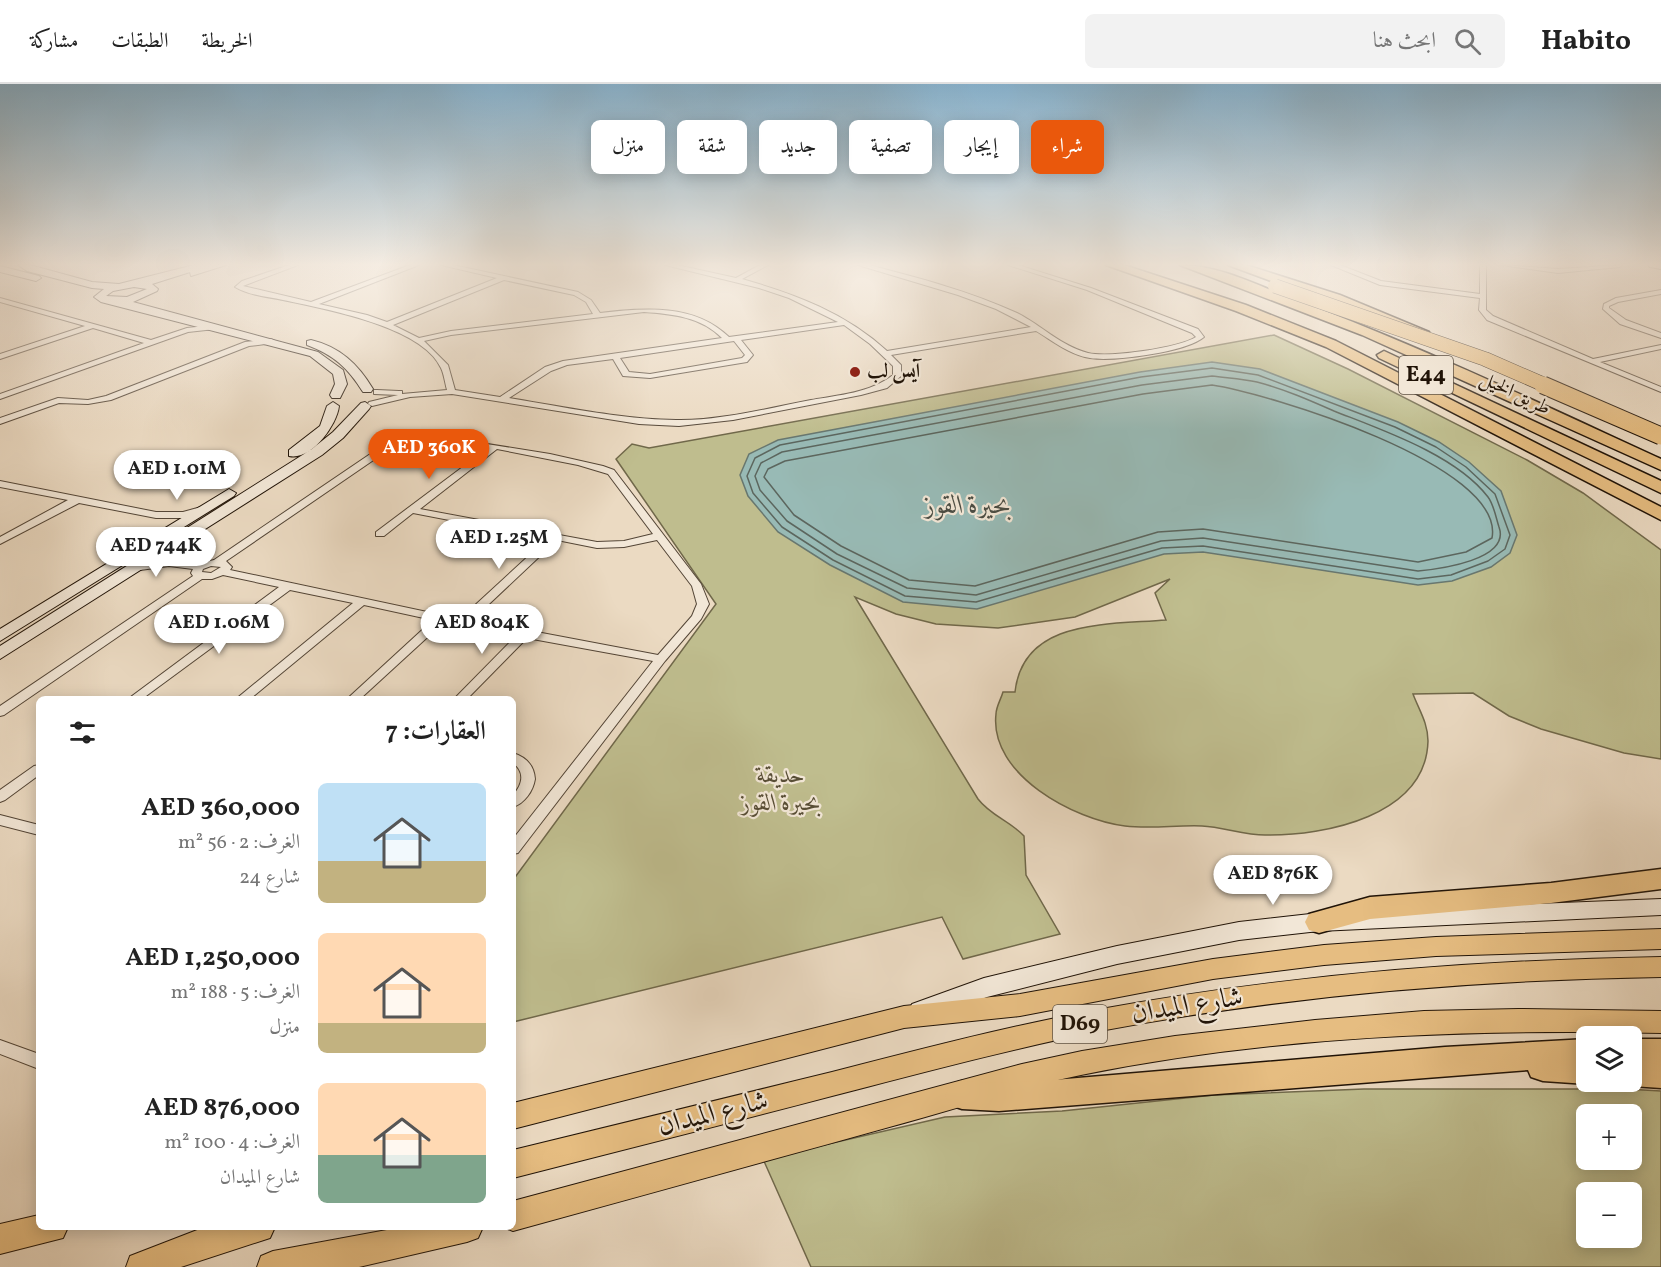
<!DOCTYPE html>
<html lang="ar">
<meta charset="utf-8">
<style>
body{margin:0;font-family:Vollkorn,Amiri,serif;background:#f2f2f2;color:#222;direction:rtl;height:100vh;display:flex;flex-direction:column;font-size:22px;white-space:nowrap}
*{box-sizing:border-box;margin:0}
p{font-size:20px;color:#767676}
.icon{flex:none;width:33px;height:33px;fill:none;stroke:currentColor;stroke-width:2;stroke-linecap:round;stroke-linejoin:round}
.map{position:relative;flex:1;overflow:hidden;direction:ltr}
.sheet{position:absolute;left:36px;top:612px;width:480px;height:534px;display:flex;flex-direction:column;background:#fff;border-radius:9px;box-shadow:0 3px 15px #0003;direction:rtl}
.sheet>*{flex:none}
.banner{position:absolute;left:534px;top:36px;width:570px;height:54px;direction:rtl;display:flex;gap:12px}
.fabs{position:absolute;left:1576px;top:942px;display:grid;gap:12px}
.fabs a{display:grid;place-items:center;width:66px;height:66px;border-radius:9px;background:#fff;box-shadow:0 3px 15px #0003;font-size:30px}
.price{position:absolute;translate:-50% -51px;padding:0 14px;border-radius:21px;background:#fff;color:#222;font-size:20px;line-height:39px;filter:drop-shadow(0 2px 3px #0008)}
.price::after{content:'';position:absolute;left:50%;top:36px;width:18px;height:14px;margin-left:-9px;background:inherit;clip-path:polygon(0 0,100% 0,50% 100%)}
.price.selected{background:#ea580c;color:#fff}
ul{padding:0;list-style:none}
li{display:flex;align-items:center;gap:18px;height:150px;padding:0 30px}
li span{display:grid;place-items:center;flex:none;width:168px;height:120px;border-radius:9px;color:#555}
li>.icon{margin-inline-start:auto}
span .icon{width:72px;height:72px;fill:#fffc;stroke-width:1}
li b{font-size:26px}
h2{display:flex;justify-content:space-between;align-items:center;height:72px;padding:0 30px;font-size:26px}
.chip{padding:0 21px;border-radius:9px;background:#fff;box-shadow:0 3px 15px #0003;font-size:21px;line-height:54px}
.chip.selected{background:#ea580c;color:#fff}
header{display:flex;align-items:center;gap:36px;box-sizing:border-box;height:84px;padding:0 30px;background:#fff;border-bottom:2px solid #e0e0e0}
header strong{font-size:28px}
nav{display:flex;gap:33px;margin-inline-start:auto;font-size:21px}
.search{width:420px;height:54px;background:#f2f2f2;display:flex;align-items:center;gap:15px;box-sizing:border-box;padding:0 21px;border-radius:9px;color:#767676;font-size:22px}
.map>svg:first-child{display:block}
</style>
<header>
<strong>Habito</strong>
<div class="search"><svg class="icon" aria-label="search" viewBox="0 0 24 24"><circle cx="10" cy="10" r="6"/><path d="M15 15l6 6"/></svg>ابحث هنا</div>
<nav><a>الخريطة</a><a>الطبقات</a><a>مشاركة</a></nav>
</header>
<div class="map">
<svg width="1661" height="1183" viewBox="0 0 1661 1183">
<rect width="100%" height="100%" fill="#ebdac2"/>
<filter id="stains"><feTurbulence type="fractalNoise" baseFrequency=".00333" numOctaves="4"/><feColorMatrix values="0 0 0 0 .2 0 0 0 0 .09 0 0 0 0 .02 0 0 0 .5 -.17"/></filter>
<radialGradient id="worn" r=".72"><stop offset=".6" stop-color="#630" stop-opacity="0"/><stop offset="1" stop-color="#630" stop-opacity=".3"/></radialGradient>
<path fill="#bfbd8e" stroke="#70684a" stroke-width="1.5" fill-rule="evenodd" d="M 1274,251 L 1348,285 L 1527,376 L 1583,409 L 1661,466 L 1661,675 L 1624,669 L 1541,645 L 1509,632 L 1473,609 L 1413,610 C 1419,626 1428,639 1428,657 C 1426,732 1325,752 1265,751 C 1244,751 1223,743 1202,742 C 1176,741 1151,745 1125,742 C 1075,736 989,691 996,630 C 996,623 1001,615 1003,608 L 1015,608 C 1023,534 1109,541 1166,536 L 1155,509 L 1170,495 L 1075,533 L 998,544 L 936,540 L 896,530 L 855,513 L 978,715 C 991,732 1010,737 1024,752 L 1026,791 L 1060,850 L 963,875 L 942,833 L 513,938 L 513,796 L 716,520 L 616,375 L 632,360 L 649,364 Z
M 1364,1005 L 1626,1005 L 1661,1007 L 1661,1183 L 811,1183 L 763,1075 L 945,1033 L 1062,1027 L 1214,1011 ZM 1587,1030 L 1632,1030 L 1632,1076 L 1587,1076 ZM 1587,1108 L 1632,1108 L 1632,1154 L 1587,1154 Z"/>
<path fill="#98bab5" stroke="#68776f" stroke-width="1.5" d="M 1212,278 L 1260,285 L 1398,338 L 1439,358 L 1469,378 L 1501,407 L 1517,451 L 1510,469 L 1491,483 L 1452,497 L 1418,501 L 1203,468 L 1164,470 L 977,525 L 903,518 L 830,481 L 778,448 L 748,412 L 740,391 L 749,370 L 778,356 L 1140,288 Z"/>
<g fill="none" stroke-linecap="round" stroke-linejoin="round">
<path stroke="#5c665e" stroke-width="1.5" d="M 1212,284 L 1258,291 L 1395,343 L 1436,363 L 1466,383 L 1495,410 L 1510,451 L 1505,465 L 1488,477 L 1451,491 L 1418,495 L 1203,462 L 1162,464 L 976,518 L 905,512 L 833,476 L 782,443 L 753,409 L 747,392 L 755,374 L 780,361 L 1141,293 Z
M 1212,292 C 1227,294 1243,295 1257,298 C 1284,305 1309,316 1334,327 C 1382,346 1456,371 1488,413 C 1494,421 1496,434 1499,443 C 1511,476 1439,485 1418,487 L 1203,454 L 1161,457 L 976,511 L 907,504 L 837,470 L 787,437 L 760,406 L 755,392 L 761,379 L 782,368 L 1142,301 Z
M 1212,301 C 1266,309 1506,381 1492,454 L 1466,468 L 1418,478 L 1203,445 L 1158,448 L 975,502 L 909,496 L 841,462 L 794,431 L 764,393 L 768,385 L 785,377 L 1143,310 Z"/>
<defs>
<path id="street" d="M 289,181 L 298,181 L 243,202 L 311,218 L 410,181 L 419,181 L 319,220 L 367,231 L 387,238 L 497,194 L 441,181 L 453,181 L 578,208 L 591,216 L 600,229 C 645,224 694,219 729,253 L 838,238 L 789,214 L 759,204 L 665,181 L 677,181 L 736,194 L 760,181 L 768,181 L 742,195 C 795,210 846,229 887,267 L 1031,243 L 996,225 L 958,211 L 858,181 L 869,181 C 919,194 969,207 1017,229 C 1041,241 1061,262 1088,269 C 1109,274 1178,264 1196,253 L 1192,249 L 1087,206 L 1008,181 L 1018,181 L 1091,204 L 1198,245 L 1204,253 C 1187,268 1113,278 1090,274 C 1070,271 1053,257 1036,247 L 891,271 L 901,281 L 901,292 L 887,304 L 861,311 L 733,336 L 679,342 L 639,340 L 452,310 L 410,313 L 372,322 L 368,320 L 369,318 L 398,311 L 374,310 L 374,306 L 377,306 L 399,307 L 402,307 L 402,310 L 447,306 C 445,299 444,290 441,284 C 422,242 324,225 283,216 C 268,213 248,211 235,203 L 242,197 ZM 504,196 L 574,211 L 586,218 L 593,230 L 451,247 L 419,254 L 393,241 ZM 644,228 C 673,230 701,233 722,254 L 563,277 L 545,283 L 500,313 L 455,306 L 448,281 L 424,257 L 451,251 ZM 844,241 L 870,260 L 893,282 L 893,291 C 870,309 839,311 811,316 C 769,324 719,337 676,336 C 620,335 564,323 509,314 L 551,287 L 567,281 L 613,275 L 623,292 L 650,294 L 747,278 L 753,271 L 741,256 ZM 734,257 L 745,271 L 742,274 L 650,290 L 629,288 L 620,274 Z
M 1331,181 L 1340,181 L 1381,197 L 1480,210 L 1480,181 L 1486,181 L 1486,226 L 1493,232 L 1593,275 L 1661,261 L 1661,265 L 1600,278 L 1661,303 L 1661,308 L 1487,236 L 1479,226 L 1480,214 L 1380,201 Z
M 1501,181 L 1558,185 L 1622,181 L 1619,183 L 1558,189 Z
M 1661,206 L 1661,210 L 1618,218 L 1609,222 L 1609,224 L 1626,236 L 1661,249 L 1661,254 L 1620,240 L 1603,225 L 1604,220 L 1616,214 Z
M 0,214 L 151,256 L 187,244 L 215,241 L 219,243 L 215,245 L 188,248 L 0,315 L 0,310 L 144,259 L 93,244 L 0,275 L 0,270 L 85,242 L 0,218 Z
M 271,255 L 275,257 L 274,259 L 249,262 L 111,316 L 88,320 L 59,319 L 0,340 L 0,334 L 58,314 L 88,316 L 106,312 L 245,258 Z
M 418,349 L 550,370 L 603,382 L 614,386 L 701,500 L 709,520 L 701,535 L 665,577 L 518,769 L 513,770 L 513,755 L 653,577 L 527,554 L 467,615 L 454,615 L 516,552 L 444,538 L 360,615 L 347,615 L 433,536 L 364,521 L 250,615 L 236,615 L 353,519 L 290,506 L 142,615 L 128,615 L 279,503 L 223,491 L 212,495 L 202,495 L 4,631 L 0,632 L 0,622 L 193,492 L 191,489 L 193,485 L 169,482 L 133,487 L 129,486 L 128,484 L 129,482 L 169,476 L 198,480 L 214,476 L 388,358 L 401,353 ZM 418,355 L 488,364 L 376,448 L 376,452 L 384,452 L 413,429 L 547,455 L 460,535 L 230,486 L 232,483 L 226,477 L 394,362 L 407,356 ZM 497,365 L 578,381 L 608,390 L 653,450 L 624,457 L 597,458 L 420,425 ZM 557,456 L 597,464 L 624,463 L 657,456 L 692,502 L 697,520 L 692,532 L 658,571 L 526,546 L 471,537 ZM 211,482 L 221,483 L 211,489 L 202,488 L 203,485 Z
M 0,397 L 156,428 L 183,428 L 201,423 L 206,426 L 183,434 L 156,434 L 79,419 L 0,460 L 0,453 L 68,416 L 0,403 Z
M 513,669 C 526,673 534,681 535,695 C 533,707 525,719 513,723 L 513,711 C 523,700 525,688 513,679 Z
M 39,681 L 39,691 L 5,716 L 0,718 L 0,706 L 34,682 Z
M 0,731 L 39,741 L 39,751 L 0,741 Z
M 0,956 L 39,970 L 39,985 L 0,970 Z"/>
<path id="secondary" d="M 18,181 L 30,181 L 92,198 L 119,200 L 194,181 L 226,181 L 191,192 L 190,188 L 152,200 L 158,205 L 157,207 L 133,218 L 318,268 L 343,286 L 347,300 L 340,314 L 332,314 L 330,311 L 335,300 L 333,290 L 310,272 L 101,218 L 94,213 L 104,205 L 92,204 L 27,187 ZM 134,203 L 147,205 L 127,213 L 106,212 L 113,207 Z
M 1648,181 L 1661,181 L 1661,185 L 1650,183 Z
M 0,182 L 39,192 L 41,194 L 36,197 L 0,188 Z
M 311,256 C 340,263 358,280 373,305 L 371,308 L 363,308 C 348,284 334,271 307,261 L 307,257 Z
M 333,318 L 339,322 C 337,341 311,377 289,372 L 289,366 L 320,342 L 327,322 Z
M 365,318 L 371,322 L 369,325 L 343,354 L 322,371 L 0,575 L 0,562 L 312,365 L 333,348 L 361,319 Z
M 229,405 L 236,409 L 234,412 L 0,557 L 0,545 Z
M 1661,815 L 1661,831 L 1319,847 L 1239,856 L 1117,880 L 987,913 L 921,937 L 912,934 L 909,927 L 912,920 L 984,894 L 1117,862 L 1239,838 L 1319,829 Z"/>
<path id="primary" d="M 1661,845 L 1661,865 L 1436,872 L 1324,881 L 1213,895 L 1020,932 L 904,944 L 513,1045 L 513,1019 L 904,922 L 1020,910 L 1213,875 L 1324,861 L 1436,853 Z
M 1661,873 L 1661,893 C 1473,896 1285,912 1100,947 C 1010,965 921,989 832,1012 C 726,1040 619,1067 513,1094 L 513,1066 C 619,1040 726,1014 832,988 C 921,965 1010,942 1101,925 C 1286,891 1473,876 1661,873 Z
M 1518,925 L 1661,927 L 1661,949 C 1467,945 1272,952 1081,991 C 1017,1004 956,1025 893,1042 C 767,1077 640,1112 513,1147 L 503,1143 L 513,1143 L 513,1117 L 1022,980 L 1082,967 L 1175,952 L 1315,936 L 1424,927 Z
M 39,1131 L 39,1143 L 68,1143 L 63,1154 L 0,1170 L 0,1140 Z
M 205,1143 L 275,1143 L 270,1154 L 181,1183 L 126,1183 L 130,1172 Z
M 403,1143 L 483,1143 L 478,1154 L 467,1158 L 359,1183 L 257,1183 L 261,1172 L 273,1167 Z"/>
<path id="highway" d="M 1106,181 L 1124,181 L 1246,221 L 1336,257 L 1661,423 L 1661,436 L 1326,263 L 1236,227 Z
M 1180,181 C 1218,181 1257,201 1293,215 C 1418,261 1539,319 1661,375 L 1661,386 L 1362,251 Z
M 1228,181 L 1246,181 L 1340,211 L 1429,248 L 1422,252 L 1417,251 Z
M 1384,267 L 1661,397 L 1661,409 L 1379,274 L 1377,271 Z
M 1661,785 L 1661,805 L 1551,819 L 1370,835 L 1319,849 L 1309,846 L 1305,838 L 1309,830 L 1370,813 L 1551,799 Z
M 1587,955 L 1587,998 L 1594,998 L 1587,1000 L 1543,997 L 1531,993 L 1528,986 L 999,1027 L 962,1025 L 950,1021 L 945,1011 L 950,1001 L 962,997 L 999,999 L 1054,996 L 1445,963 Z
M 1632,955 L 1661,955 L 1661,1004 L 1632,1002 L 1620,998 L 1632,998 Z"/>
</defs>
<use href="#street" stroke="#534536" stroke-width="2"/>
<use href="#secondary" stroke="#201307" stroke-width="2"/>
<use href="#primary" stroke="#201307" stroke-width="2"/>
<use href="#highway" stroke="#201307" stroke-width="3"/>
<use href="#street" fill="#f2e7d7" fill-rule="evenodd"/>
<use href="#secondary" fill="#f2e7d7" fill-rule="evenodd"/>
<use href="#primary" fill="#e6bd81" fill-rule="evenodd"/>
<use href="#highway" fill="#e6bd81" fill-rule="evenodd"/>
<defs>
<path id="highway-bridge-far1" d="M 1275,202 L 1485,275 L 1547,302"/>
<path id="highway-bridge" d="M 1543,301 L 1661,352"/>
</defs>
<use href="#highway-bridge-far1" stroke="#201307" stroke-width="15" stroke-linecap="butt"/>
<use href="#highway-bridge" stroke="#201307" stroke-width="19" stroke-linecap="butt"/>
<use href="#highway-bridge-far1" stroke="#e6bd81" stroke-width="14"/>
<use href="#highway-bridge" stroke="#e6bd81" stroke-width="17"/>
</g>
<linearGradient id="sky" x2="0" y2="1"><stop stop-color="#88b6d4"/><stop offset="0.52" stop-color="#f6eee4"/><stop offset="1" stop-color="#f6eee4" stop-opacity="0"/></linearGradient>
<rect width="1661" height="347" fill="url(#sky)"/>
<circle fill="#8f2418" stroke="#f2e7d7" stroke-width="2" cx="855" cy="288" r="6"/>
<g text-anchor="middle" dominant-baseline="central" stroke-width="4.5" stroke-linejoin="round" paint-order="stroke">
<g font-size="20" font-weight="bold" fill="#201307" stroke="#f2e7d7" text-anchor="start">
<text x="867" y="288">آيس لب</text>
</g>
<g font-size="20" fill="#201307" stroke="#f2e7d7">
<text transform="translate(1515 310) rotate(26)">طريق الخيل</text>
</g>
<g fill="#f2e7d7" stroke="#5f5345" stroke-width="1.5">
<rect x="1399" y="272" width="54" height="38" rx="4.5"/>
<rect x="1053" y="921" width="54" height="38" rx="4.5"/>
</g>
<g font-size="22" font-weight="bold" fill="#201307">
<text x="1426" y="291">E44</text>
<text x="1080" y="940">D69</text>
</g>
<g font-size="24" font-style="italic" fill="#584e36" stroke="#f2e7d7">
<text x="781" y="692">حديقة<tspan x="781" dy="28">بحيرة القوز</tspan></text>
</g>
<g font-size="26" font-style="italic" fill="#4a4d44" stroke="#f2e7d7">
<text x="968" y="422">بحيرة القوز</text>
</g>
<g font-size="28" fill="#201307" stroke="#f2e7d7">
<text transform="translate(1187 922) rotate(-9)">شارع الميدان</text>
<text transform="translate(713 1030) rotate(-14)">شارع الميدان</text>
</g>
</g>
<rect width="100%" height="100%" filter="url(#stains)"/>
<rect width="100%" height="100%" fill="url(#worn)"/>
</svg>
<div class="fabs">
<a><svg class="icon" aria-label="layers" viewBox="0 0 24 24"><path d="M12 4l9 5-9 5-9-5zM3 14l9 5 9-5"/></svg></a>
<a>+</a>
<a>−</a>
</div>
<b class="price selected" style="left:429px;top:396px">AED 360K</b>
<b class="price" style="left:177px;top:417px">AED 1.01M</b>
<b class="price" style="left:499px;top:486px">AED 1.25M</b>
<b class="price" style="left:156px;top:494px">AED 744K</b>
<b class="price" style="left:219px;top:571px">AED 1.06M</b>
<b class="price" style="left:482px;top:571px">AED 804K</b>
<b class="price" style="left:1273px;top:822px">AED 876K</b>
<div class="banner">
<a class="chip selected">شراء</a>
<a class="chip">إيجار</a>
<a class="chip">تصفية</a>
<a class="chip">جديد</a>
<a class="chip">شقة</a>
<a class="chip">منزل</a>
</div>
<section class="sheet">
<h2>العقارات: 7<svg class="icon" aria-label="filters" viewBox="0 0 24 24"><path d="M4 7h16M4 17h16"/><circle cx="9" cy="7" r="2"/><circle cx="15" cy="17" r="2"/></svg></h2>
<ul>
<li><span style="background:linear-gradient(#bfe0f5 65%,#c2b280 0)"><svg class="icon" aria-label="home" viewBox="0 0 24 24"><path d="M3 11l9-7 9 7M6 9v11h12V9"/></svg></span><div><b>AED 360,000</b><p>الغرف: 2 · 56 m²</p><p>شارع 24</p></div></li>
<li><span style="background:linear-gradient(#ffd9b3 75%,#c2b280 0)"><svg class="icon" aria-label="home" viewBox="0 0 24 24"><path d="M3 11l9-7 9 7M6 9v11h12V9"/></svg></span><div><b>AED 1,250,000</b><p>الغرف: 5 · 188 m²</p><p>منزل</p></div></li>
<li><span style="background:linear-gradient(#ffd9b3 60%,#7fa58c 0)"><svg class="icon" aria-label="home" viewBox="0 0 24 24"><path d="M3 11l9-7 9 7M6 9v11h12V9"/></svg></span><div><b>AED 876,000</b><p>الغرف: 4 · 100 m²</p><p>شارع الميدان</p></div></li>
</ul>
</section>
</div>
